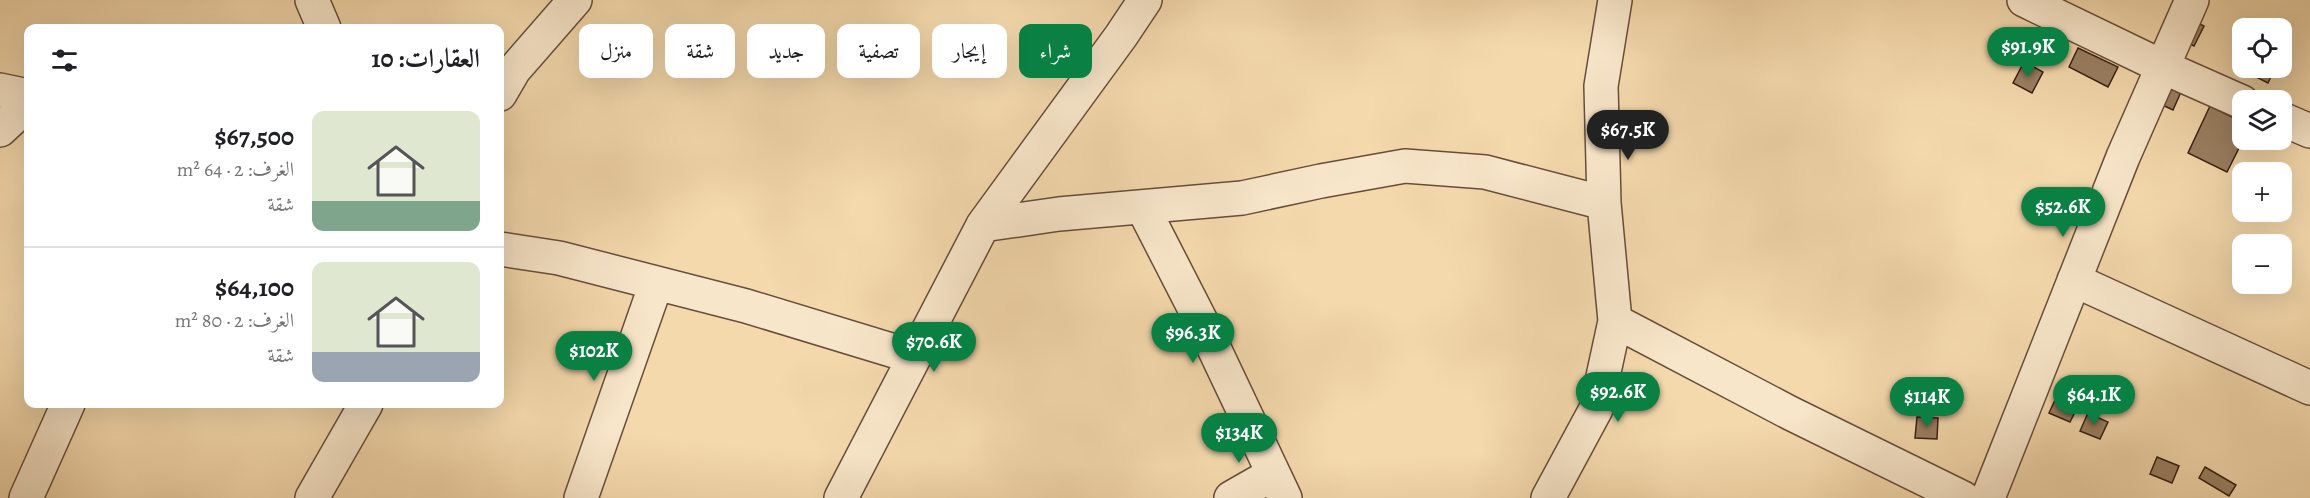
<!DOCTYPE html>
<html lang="ar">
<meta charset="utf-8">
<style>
body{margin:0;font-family:Alegreya,Amiri,serif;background:#f2f2f2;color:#202124;direction:rtl;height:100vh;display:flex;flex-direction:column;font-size:22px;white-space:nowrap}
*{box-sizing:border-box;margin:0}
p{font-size:20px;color:#757577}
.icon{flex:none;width:33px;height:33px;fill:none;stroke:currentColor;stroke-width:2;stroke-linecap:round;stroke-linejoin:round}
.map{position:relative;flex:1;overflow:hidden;direction:ltr}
.side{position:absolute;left:24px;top:24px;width:480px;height:384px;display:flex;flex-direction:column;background:#fff;border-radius:12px;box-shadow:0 6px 24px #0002;direction:rtl}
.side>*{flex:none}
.guide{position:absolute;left:522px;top:24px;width:570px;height:54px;direction:rtl;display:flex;gap:12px}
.controls{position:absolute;left:2232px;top:18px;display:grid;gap:12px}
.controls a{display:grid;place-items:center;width:60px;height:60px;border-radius:12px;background:#fff;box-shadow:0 6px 24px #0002;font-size:30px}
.price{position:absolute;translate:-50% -51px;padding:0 14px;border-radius:21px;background:#0b8043;color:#fff;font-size:20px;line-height:39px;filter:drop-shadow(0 2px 3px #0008)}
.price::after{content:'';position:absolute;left:50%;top:36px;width:18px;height:14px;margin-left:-9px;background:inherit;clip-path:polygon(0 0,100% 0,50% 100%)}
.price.active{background:#222;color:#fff}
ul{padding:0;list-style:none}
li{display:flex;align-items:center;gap:18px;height:150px;padding:0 24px}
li+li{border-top:2px solid #e0e0e0}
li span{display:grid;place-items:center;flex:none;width:168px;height:120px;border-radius:12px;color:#555}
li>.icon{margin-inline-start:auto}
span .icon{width:72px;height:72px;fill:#fffc;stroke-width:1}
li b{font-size:26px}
h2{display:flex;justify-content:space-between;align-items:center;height:72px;padding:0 24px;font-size:26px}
.pill{padding:0 21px;border-radius:12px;background:#fff;box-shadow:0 6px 24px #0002;font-size:21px;line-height:54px}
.pill.active{background:#0b8043;color:#fff}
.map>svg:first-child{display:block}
</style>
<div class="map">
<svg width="2310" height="498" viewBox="0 0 2310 498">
<rect width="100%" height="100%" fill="#f4d9ad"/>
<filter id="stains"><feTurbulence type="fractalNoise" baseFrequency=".00333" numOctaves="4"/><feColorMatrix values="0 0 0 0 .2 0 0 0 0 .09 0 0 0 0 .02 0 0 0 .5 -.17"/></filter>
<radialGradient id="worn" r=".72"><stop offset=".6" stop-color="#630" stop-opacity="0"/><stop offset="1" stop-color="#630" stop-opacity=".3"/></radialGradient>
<path fill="#9a8063" stroke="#382013" stroke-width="1.5" d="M 2188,18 L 2204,26 L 2194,46 L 2178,38 Z
M 2078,48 L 2118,67 L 2108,87 L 2069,67 Z
M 2024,62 L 2043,72 L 2032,93 L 2013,83 Z
M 2255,68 L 2275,68 L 2268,83 L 2252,75 Z
M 2162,85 L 2181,92 L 2173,110 L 2156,102 Z
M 2210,106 L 2242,122 L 2243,140 L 2227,172 L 2188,153 Z
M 2055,400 L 2076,410 L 2070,422 L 2049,413 Z
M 2088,413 L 2108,422 L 2100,439 L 2080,431 Z
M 1917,417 L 1938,418 L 1937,439 L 1915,438 Z
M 2157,457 L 2179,466 L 2172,483 L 2150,474 Z
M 2205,467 L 2236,485 L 2229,496 L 2199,478 Z"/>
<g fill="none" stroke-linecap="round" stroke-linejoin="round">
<defs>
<path id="minor" d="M 312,0 L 324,28
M 2024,0 L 2163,67 L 2242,102
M 0,90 L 28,96
M 500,94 L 514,70 L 575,0
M 2282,119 L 2310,131
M 0,130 L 28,104
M 1143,208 L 1203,325 L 1285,498
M 983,225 L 1059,214 L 1242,198 L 1321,181 L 1405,166 L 1485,172 L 1604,203
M 500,249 L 559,258 L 746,306 L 914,357
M 2074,280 L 2310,388
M 1615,321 L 1790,413 L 1963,498
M 26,498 L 68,404
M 312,498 L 366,404
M 581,498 L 656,284
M 841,498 L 983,225 L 1121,36 L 1145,0
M 1231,498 L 1273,474
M 1548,498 L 1596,409 L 1615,321 L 1604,203 L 1601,86 L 1615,0
M 1988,498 L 2123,157 L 2192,0"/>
</defs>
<use href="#minor" stroke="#674e3a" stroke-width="36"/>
<use href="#minor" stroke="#f8e6ca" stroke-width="33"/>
</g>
<rect width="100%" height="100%" filter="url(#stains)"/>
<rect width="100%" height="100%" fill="url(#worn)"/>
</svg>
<div class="controls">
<a><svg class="icon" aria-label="locate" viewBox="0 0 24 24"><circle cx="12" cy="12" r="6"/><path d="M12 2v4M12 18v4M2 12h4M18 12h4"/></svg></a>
<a><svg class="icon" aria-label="layers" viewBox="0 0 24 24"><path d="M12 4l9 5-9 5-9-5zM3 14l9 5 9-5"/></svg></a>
<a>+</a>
<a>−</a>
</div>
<b class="price" style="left:2028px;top:78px">$91.9K</b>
<b class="price active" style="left:1628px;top:161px">$67.5K</b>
<b class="price" style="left:2063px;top:238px">$52.6K</b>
<b class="price" style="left:1193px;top:364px">$96.3K</b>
<b class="price" style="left:934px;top:373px">$70.6K</b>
<b class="price" style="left:594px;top:382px">$102K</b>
<b class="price" style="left:1618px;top:423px">$92.6K</b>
<b class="price" style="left:2094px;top:426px">$64.1K</b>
<b class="price" style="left:1927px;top:428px">$114K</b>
<b class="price" style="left:1239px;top:464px">$134K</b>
<div class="guide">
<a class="pill active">شراء</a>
<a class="pill">إيجار</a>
<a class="pill">تصفية</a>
<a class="pill">جديد</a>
<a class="pill">شقة</a>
<a class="pill">منزل</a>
</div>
<section class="side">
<h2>العقارات: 10<svg class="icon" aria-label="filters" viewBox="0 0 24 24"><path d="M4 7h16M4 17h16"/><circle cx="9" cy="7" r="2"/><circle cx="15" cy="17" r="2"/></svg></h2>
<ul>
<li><span style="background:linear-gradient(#dfe7d0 75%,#7fa58c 0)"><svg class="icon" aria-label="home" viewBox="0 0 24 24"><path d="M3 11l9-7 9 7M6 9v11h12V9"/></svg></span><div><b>$67,500</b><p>الغرف: 2 · 64 m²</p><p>شقة</p></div></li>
<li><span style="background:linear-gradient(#dfe7d0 75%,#9aa5b1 0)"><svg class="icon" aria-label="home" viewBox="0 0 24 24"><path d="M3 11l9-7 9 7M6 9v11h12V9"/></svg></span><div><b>$64,100</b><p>الغرف: 2 · 80 m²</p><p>شقة</p></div></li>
</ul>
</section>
</div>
